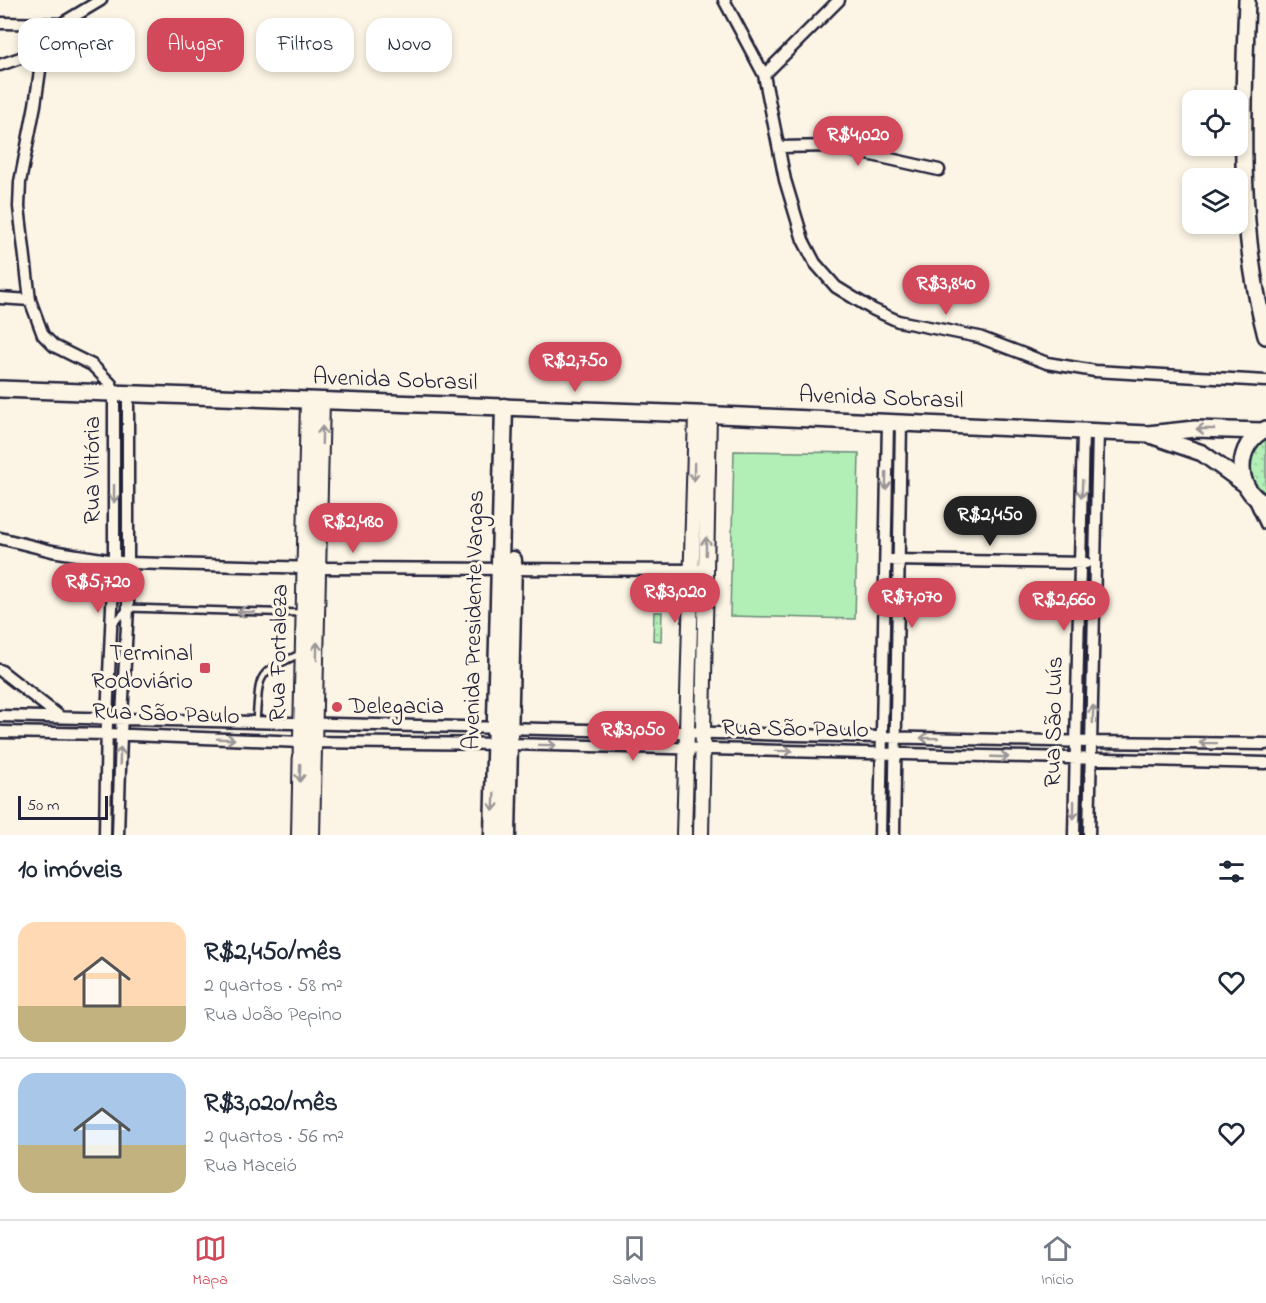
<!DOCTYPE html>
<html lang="pt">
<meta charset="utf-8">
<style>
body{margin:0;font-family:"Indie Flower",sans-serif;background:#f2f2f3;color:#1f2937;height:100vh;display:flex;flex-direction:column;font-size:22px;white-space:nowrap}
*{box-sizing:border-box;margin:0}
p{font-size:20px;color:#747a83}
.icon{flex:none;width:33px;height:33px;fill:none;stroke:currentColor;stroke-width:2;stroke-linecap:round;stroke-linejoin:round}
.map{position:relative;height:835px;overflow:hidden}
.drawer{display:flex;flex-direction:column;background:#fff;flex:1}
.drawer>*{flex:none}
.guide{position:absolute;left:18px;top:18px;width:600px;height:54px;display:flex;gap:12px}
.buttons{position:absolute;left:1182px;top:90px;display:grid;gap:12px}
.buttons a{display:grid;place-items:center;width:66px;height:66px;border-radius:12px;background:#fff;box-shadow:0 3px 9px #0003;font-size:30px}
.scale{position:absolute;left:18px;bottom:15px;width:90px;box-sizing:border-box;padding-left:6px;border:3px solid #22223b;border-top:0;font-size:16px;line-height:21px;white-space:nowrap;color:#22223b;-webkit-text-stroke:4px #fcf5e5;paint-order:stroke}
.price{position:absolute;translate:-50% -51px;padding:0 14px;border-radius:21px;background:#d1495b;color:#fff;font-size:20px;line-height:39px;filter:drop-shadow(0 2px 3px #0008)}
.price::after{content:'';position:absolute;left:50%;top:36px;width:18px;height:14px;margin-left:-9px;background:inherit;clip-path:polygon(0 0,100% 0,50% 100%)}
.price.current{background:#222;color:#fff}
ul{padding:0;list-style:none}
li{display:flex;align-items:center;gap:18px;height:150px;padding:0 18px}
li+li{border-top:2px solid #e0e1e3}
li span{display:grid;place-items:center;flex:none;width:168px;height:120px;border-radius:18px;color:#555}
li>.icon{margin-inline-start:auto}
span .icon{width:72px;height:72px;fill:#fffc;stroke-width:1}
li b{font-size:26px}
h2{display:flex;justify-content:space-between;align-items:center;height:72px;padding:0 18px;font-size:26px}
.pill{padding:0 21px;border-radius:18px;background:#fff;box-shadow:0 3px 9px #0003;font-size:21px;line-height:54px}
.pill.current{background:#d1495b;color:#fff}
.tab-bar{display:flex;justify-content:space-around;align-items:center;height:84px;border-top:2px solid #e0e1e3;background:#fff;font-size:16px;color:#747a83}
.tab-bar a{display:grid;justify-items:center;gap:3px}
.tab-bar .current{color:#d1495b}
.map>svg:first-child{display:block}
</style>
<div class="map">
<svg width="1266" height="835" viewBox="0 0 1266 835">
<defs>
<pattern id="grass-dots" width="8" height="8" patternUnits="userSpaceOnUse" patternTransform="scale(1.5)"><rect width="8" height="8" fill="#b2efb6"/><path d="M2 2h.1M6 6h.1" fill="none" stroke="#99cd9d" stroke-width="1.8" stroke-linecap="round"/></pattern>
</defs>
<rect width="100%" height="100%" fill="#fcf5e5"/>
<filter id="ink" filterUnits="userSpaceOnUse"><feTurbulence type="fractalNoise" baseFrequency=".0167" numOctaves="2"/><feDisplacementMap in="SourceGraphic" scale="12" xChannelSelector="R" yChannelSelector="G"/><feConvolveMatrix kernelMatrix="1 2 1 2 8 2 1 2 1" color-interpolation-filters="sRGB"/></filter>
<g filter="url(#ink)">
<path fill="url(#grass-dots)" stroke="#6a8878" stroke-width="1.5" d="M 1266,438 L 1266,493 C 1244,479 1244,452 1266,438 Z
M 634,584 L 677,584 L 677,590 L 673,588 L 659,596 L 645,589 L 638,588 Z
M 654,612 L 662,612 L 661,641 L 653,640 Z"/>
<path fill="#b2efb6" stroke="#6a8878" stroke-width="1.5" d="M 734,451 L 859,453 L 855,619 L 730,616 Z"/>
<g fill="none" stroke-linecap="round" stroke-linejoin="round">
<defs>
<path id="service" d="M 114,623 L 128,608 L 302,613
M 256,722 C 260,671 255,675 302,653"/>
<path id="minor" d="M 724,0 L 764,75 L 785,180 L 803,240 L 815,263 L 836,287 L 872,309 L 898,321 L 979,337 L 1047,363 L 1095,371 L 1266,381
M 0,23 L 61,24
M 43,50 L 35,105 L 20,182 L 19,207 L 30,300 L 43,335 L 54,346 L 92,365 L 111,384 L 114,393 L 114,562 L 107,719 L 105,835
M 0,65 L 43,50 L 61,24 L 101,0
M 764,75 L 839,0
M 779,147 L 832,146 L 939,170
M 0,298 L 30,300
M 1253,496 L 1266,524
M 0,538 L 52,551 L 127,563 L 318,568 L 697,570
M 892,560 L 1086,563
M 0,670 L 59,716
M 0,716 L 1092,742 L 1266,744
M 0,732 L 107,734 L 301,742 L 509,744 L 1266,763
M 118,835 L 121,734 L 128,608 L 128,394
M 880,835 L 888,422
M 894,835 L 901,423
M 1074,835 L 1083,430
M 1089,835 L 1098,431"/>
<path id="tertiary" d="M 299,835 L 308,400
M 312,835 L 322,400
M 684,835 L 696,414
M 701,835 L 709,414"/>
<path id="secondary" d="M 1247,0 C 1243,112 1237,227 1266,336
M 0,389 L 696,414 L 1148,434 L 1195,429 L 1262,431
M 1266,429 C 1235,443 1233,490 1266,504
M 1153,436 L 1202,453 L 1246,485"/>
<path id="primary" d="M 493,835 L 504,407
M 507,835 L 513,560"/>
</defs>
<use href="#service" stroke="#22223b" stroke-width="10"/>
<use href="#minor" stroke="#22223b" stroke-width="15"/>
<use href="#tertiary" stroke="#22223b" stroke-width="18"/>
<use href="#secondary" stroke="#22223b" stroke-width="20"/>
<use href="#primary" stroke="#22223b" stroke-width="21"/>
<use href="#service" stroke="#fcf5e5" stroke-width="5"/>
<use href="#minor" stroke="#fcf5e5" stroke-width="10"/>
<use href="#tertiary" stroke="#fcf5e5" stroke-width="14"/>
<use href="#secondary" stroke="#fcf5e5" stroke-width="15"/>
<use href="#primary" stroke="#fcf5e5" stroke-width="16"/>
</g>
<defs><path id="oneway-shaft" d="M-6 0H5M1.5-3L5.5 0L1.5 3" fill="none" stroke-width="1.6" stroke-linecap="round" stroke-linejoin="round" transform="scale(1.5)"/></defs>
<g stroke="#9a9698">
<use href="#oneway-shaft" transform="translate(1205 429) rotate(180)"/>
<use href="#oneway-shaft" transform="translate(322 435) rotate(-89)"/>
<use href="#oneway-shaft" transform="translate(694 472) rotate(91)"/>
<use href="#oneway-shaft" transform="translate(886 481) rotate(91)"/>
<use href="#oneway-shaft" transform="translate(1082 489) rotate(92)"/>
<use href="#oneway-shaft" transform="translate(114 494) rotate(90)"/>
<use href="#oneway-shaft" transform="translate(706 546) rotate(-89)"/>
<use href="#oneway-shaft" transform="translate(246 612) rotate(-178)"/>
<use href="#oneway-shaft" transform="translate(317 651) rotate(-89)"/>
<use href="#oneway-shaft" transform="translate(1093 714) rotate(-89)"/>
<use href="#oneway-shaft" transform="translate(929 738) rotate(-179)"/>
<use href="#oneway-shaft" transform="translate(226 739) rotate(2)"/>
<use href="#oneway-shaft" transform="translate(1208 743) rotate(-179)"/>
<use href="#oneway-shaft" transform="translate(547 745) rotate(1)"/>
<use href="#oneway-shaft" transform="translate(784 751) rotate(1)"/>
<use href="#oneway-shaft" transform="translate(120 756) rotate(-88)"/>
<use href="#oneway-shaft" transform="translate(1000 757) rotate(2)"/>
<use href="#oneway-shaft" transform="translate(300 773) rotate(91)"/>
<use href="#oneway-shaft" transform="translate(494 802) rotate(92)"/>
<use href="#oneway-shaft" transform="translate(1074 810) rotate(91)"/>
</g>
</g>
<g fill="#d1495b" stroke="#fcf5e5" stroke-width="2">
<rect x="199" y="662" width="12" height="12" rx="3"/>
<circle cx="337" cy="707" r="6"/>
</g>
<g text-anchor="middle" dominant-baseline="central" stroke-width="6" stroke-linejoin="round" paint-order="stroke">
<g font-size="24" fill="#22223b" stroke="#fcf5e5">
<text transform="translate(395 381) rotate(2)">Avenida Sobrasil</text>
<text transform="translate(881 399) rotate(2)">Avenida Sobrasil</text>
<text transform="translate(93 470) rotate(-90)">Rua Vitória</text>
<text transform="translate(475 620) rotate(-89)">Avenida Presidente Vargas</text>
<text transform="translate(280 653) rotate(-89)">Rua Fortaleza</text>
<text transform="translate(166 715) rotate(2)">Rua São Paulo</text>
<text transform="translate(1055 722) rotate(-89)">Rua São Luís</text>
<text transform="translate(795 730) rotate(1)">Rua São Paulo</text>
</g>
<g font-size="24" fill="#22223b" stroke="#fcf5e5" text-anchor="end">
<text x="193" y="654">Terminal<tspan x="193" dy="28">Rodoviário</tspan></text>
<text x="349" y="707" text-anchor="start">Delegacia</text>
</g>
</g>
</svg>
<div class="buttons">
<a><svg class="icon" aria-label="locate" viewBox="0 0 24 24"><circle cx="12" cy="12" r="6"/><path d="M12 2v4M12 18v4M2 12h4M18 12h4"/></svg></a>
<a><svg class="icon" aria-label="layers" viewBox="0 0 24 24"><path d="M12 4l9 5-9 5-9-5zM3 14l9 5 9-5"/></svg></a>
</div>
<div class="scale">50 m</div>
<b class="price" style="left:858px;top:167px">R$4,020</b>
<b class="price" style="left:946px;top:316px">R$3,840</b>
<b class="price" style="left:575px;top:393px">R$2,750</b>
<b class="price current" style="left:990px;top:547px">R$2,450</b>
<b class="price" style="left:353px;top:554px">R$2,480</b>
<b class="price" style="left:98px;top:614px">R$5,720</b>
<b class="price" style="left:675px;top:624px">R$3,020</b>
<b class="price" style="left:912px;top:629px">R$7,070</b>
<b class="price" style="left:1064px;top:632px">R$2,660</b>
<b class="price" style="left:633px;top:762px">R$3,050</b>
<div class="guide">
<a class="pill">Comprar</a>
<a class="pill current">Alugar</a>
<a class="pill">Filtros</a>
<a class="pill">Novo</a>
</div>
</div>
<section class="drawer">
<h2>10 imóveis<svg class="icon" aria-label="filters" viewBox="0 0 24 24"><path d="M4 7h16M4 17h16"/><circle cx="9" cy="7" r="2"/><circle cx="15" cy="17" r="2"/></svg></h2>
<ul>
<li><span style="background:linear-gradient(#ffd9b3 70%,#c2b280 0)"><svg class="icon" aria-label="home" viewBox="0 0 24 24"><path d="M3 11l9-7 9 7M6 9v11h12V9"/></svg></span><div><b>R$2,450/mês</b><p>2 quartos · 58 m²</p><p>Rua João Pepino</p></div><svg class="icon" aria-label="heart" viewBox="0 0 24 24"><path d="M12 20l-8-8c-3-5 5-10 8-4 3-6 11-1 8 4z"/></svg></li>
<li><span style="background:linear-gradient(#a9c7e8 60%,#c2b280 0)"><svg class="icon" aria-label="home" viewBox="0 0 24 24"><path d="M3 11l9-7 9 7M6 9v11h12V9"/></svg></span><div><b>R$3,020/mês</b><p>2 quartos · 56 m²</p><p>Rua Maceió</p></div><svg class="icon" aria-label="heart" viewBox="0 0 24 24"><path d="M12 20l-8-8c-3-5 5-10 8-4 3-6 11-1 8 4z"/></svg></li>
</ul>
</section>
<nav class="tab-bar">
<a class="current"><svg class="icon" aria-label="map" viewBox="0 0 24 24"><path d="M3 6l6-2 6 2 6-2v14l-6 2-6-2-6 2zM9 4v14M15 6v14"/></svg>Mapa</a>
<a><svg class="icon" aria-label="saved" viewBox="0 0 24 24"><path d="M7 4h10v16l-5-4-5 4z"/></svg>Salvos</a>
<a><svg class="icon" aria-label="home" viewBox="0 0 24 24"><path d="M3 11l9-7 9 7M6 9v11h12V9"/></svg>Início</a>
</nav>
